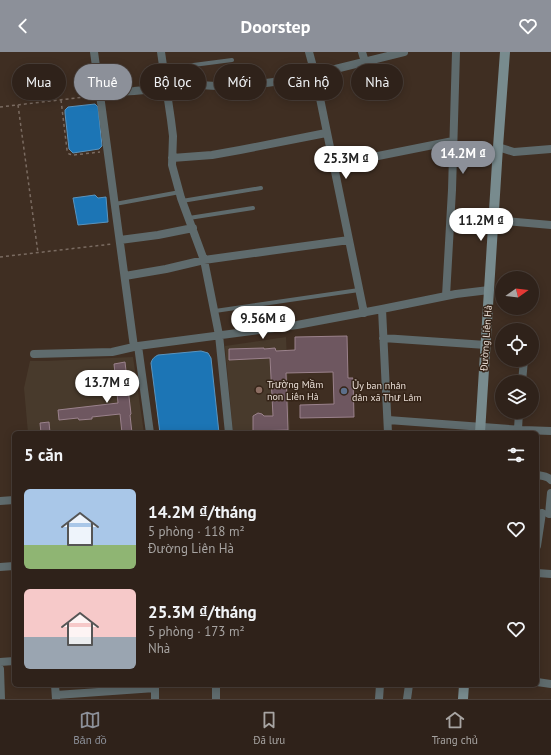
<!DOCTYPE html>
<html lang="vi">
<meta charset="utf-8">
<style>
body{margin:0;font-family:"PT Sans",sans-serif;background:#3b2f27;color:#f1f3f6;height:100vh;display:flex;flex-direction:column;font-size:15px;white-space:nowrap}
*{box-sizing:border-box;margin:0}
p{font-size:13px;color:#a7a4a2}
.icon{flex:none;width:22px;height:22px;fill:none;stroke:currentColor;stroke-width:2;stroke-linecap:round;stroke-linejoin:round}
.map{position:relative;flex:1;overflow:hidden}
.sheet{position:absolute;left:12px;top:379px;width:527px;height:256px;display:flex;flex-direction:column;background:#2f221a;border-radius:6px;box-shadow:0 2px 10px #0003,0 0 0 1px #4a3f39}
.sheet>*{flex:none}
.top-card{position:absolute;left:12px;top:12px;width:527px;height:36px;display:flex;gap:8px}
.needle{width:26px;rotate:76deg}
.controls{position:absolute;left:495px;top:219px;display:grid;gap:8px}
.controls a{display:grid;place-items:center;width:44px;height:44px;border-radius:50%;background:#2f221a;box-shadow:0 2px 10px #0003,0 0 0 1px #4a3f39;font-size:20px}
.price{position:absolute;translate:-50% -34px;padding:0 9px;border-radius:14px;background:#fff;color:#222;font-size:13px;line-height:26px;filter:drop-shadow(0 1px 2px #0008)}
.price::after{content:'';position:absolute;left:50%;top:24px;width:12px;height:9px;margin-left:-6px;background:inherit;clip-path:polygon(0 0,100% 0,50% 100%)}
.price.current{background:#8c9099;color:#fff}
ul{padding:0;list-style:none}
li{display:flex;align-items:center;gap:12px;height:100px;padding:0 12px}
li span{display:grid;place-items:center;flex:none;width:112px;height:80px;border-radius:6px;color:#555}
li>.icon{margin-inline-start:auto}
span .icon{width:48px;height:48px;fill:#fffc;stroke-width:1}
li b{font-size:17px}
h2{display:flex;justify-content:space-between;align-items:center;height:48px;padding:0 12px;font-size:17px}
.chip{padding:0 14px;border-radius:18px;background:#2f221a;box-shadow:0 2px 10px #0003,0 0 0 1px #4a3f39;font-size:14px;line-height:36px}
.chip.current{background:#8c9099;color:#fff}
header{display:flex;justify-content:space-between;align-items:center;height:52px;padding:0 12px;background:#8c9099;color:#fff;font-size:18px;font-weight:600}
.tabs{display:flex;justify-content:space-around;align-items:center;height:56px;border-top:1px solid #4a3f39;background:#2f221a;font-size:11px;color:#a7a4a2}
.tabs a{display:grid;justify-items:center;gap:2px}
.tabs .current{color:#8c9099}
.map>svg:first-child{display:block}
</style>
<header><svg class="icon" aria-label="back" viewBox="0 0 24 24"><path d="M15 5l-7 7 7 7"/></svg>Doorstep<svg class="icon" aria-label="heart" viewBox="0 0 24 24"><path d="M12 20l-8-8c-3-5 5-10 8-4 3-6 11-1 8 4z"/></svg></header>
<div class="map">
<svg width="551" height="647" viewBox="0 0 551 647">
<rect width="100%" height="100%" fill="#3f2e22"/>
<path fill="#483a2c" d="M 286,285 L 290,381 L 233,381 L 225,294 Z
M 133,305 L 144,381 L 28,381 L 24,336 L 30,309 L 46,309 Z"/>
<path fill="#1c75b5" stroke="#5994bf" d="M 95,52 L 98,55 L 102,94 L 99,97 L 73,101 L 69,97 L 65,61 L 65,58 L 68,55 Z
M 95,143 L 98,146 L 106,145 L 108,170 L 78,173 L 73,146 Z
M 201,299 L 208,301 L 211,306 L 219,381 L 160,381 L 151,311 C 152,307 154,305 158,303 Z"/>
<path fill="#6e5760" stroke="#9b828c" d="M 347,284 L 348,326 L 353,326 L 354,365 L 300,366 L 300,353 L 334,352 L 333,320 L 286,321 L 288,378 L 253,379 L 253,364 L 258,361 L 262,362 L 264,364 L 273,364 L 270,306 L 229,308 L 229,297 L 264,296 L 264,297 L 275,296 L 276,299 L 295,298 L 295,285 Z
M 125,310 L 131,362 L 130,363 L 132,381 L 122,381 L 120,362 L 92,365 L 92,367 L 79,368 L 78,366 L 59,368 L 58,358 L 118,351 L 114,312 Z
M 49,370 L 50,381 L 41,381 L 40,371 Z"/>
<g fill="none" stroke-linecap="round" stroke-linejoin="round">
<path stroke="#7a6b61" stroke-width="1.5" stroke-dasharray="3 3" stroke-linecap="butt" d="M 61,48 L 67,98 L 69,102 L 73,103 L 100,100
M 18,53 L 38,201
M 0,55 L 93,44
M 0,205 L 112,192"/>
<path stroke="#5f6b6d" stroke-width="4" d="M 164,18 L 178,15 L 232,8
M 182,149 L 261,136
M 115,152 L 180,140
M 189,166 L 253,156
M 215,259 L 359,238"/>
<path stroke="#5f6b6d" stroke-width="8" d="M 94,0 L 100,43 L 134,295
M 161,0 L 171,68 L 173,84 L 172,113 L 181,146 L 204,208 L 219,283 L 229,381
M 309,0 L 315,22 L 364,261
M 362,0 L 365,10
M 100,43 L 116,40 L 134,39 L 200,33 L 216,34 L 251,33 L 281,29 L 315,22 L 404,0
M 498,95 L 514,100 L 551,97
M 172,106 L 212,103 L 240,98 L 326,81
M 333,113 L 453,89
M 494,168 L 551,173
M 120,188 L 158,183 L 193,176
M 125,224 L 166,217 L 204,208 L 349,188
M 446,244 L 452,138 L 456,0
M 382,257 L 388,381
M 383,286 L 486,293
M 138,294 L 150,381
M 34,302 L 112,300 L 138,294 L 297,273 L 382,257 L 456,242 L 489,238
M 522,330 L 524,308
M 388,368 L 522,378 L 551,379
M 518,377 L 519,360
M 537,423 C 542,424 548,424 551,428
M 0,449 L 14,448
M 549,462 L 551,441
M 537,494 L 542,461
M 0,515 L 14,514
M 537,521 L 551,522
M 0,610 L 14,609
M 0,617 L 1,647
M 537,630 L 551,632
M 55,633 L 56,647
M 56,643 L 155,636
M 155,647 L 155,633
M 216,647 L 216,633
M 379,647 L 380,633
M 407,647 L 409,633"/>
<path stroke="#788b8e" stroke-width="10" d="M 480,381 L 498,95 L 505,0
M 463,647 L 464,633"/>
</g>
<circle fill="#8d6e63" stroke="#352418" stroke-width="1.5" cx="259" cy="338" r="4"/>
<circle fill="#5c6f8a" stroke="#352418" stroke-width="1.5" cx="344" cy="339" r="4"/>
<g text-anchor="middle" dominant-baseline="central" stroke-width="3" stroke-linejoin="round" paint-order="stroke">
<g font-size="10" fill="#e8ddd5" stroke="#352418">
<text transform="translate(486 286) rotate(-86)">Đường Liên Hà</text>
</g>
<g font-size="10" fill="#e8ddd5" stroke="#352418" text-anchor="start">
<text x="267" y="332">Trường Mầm<tspan x="267" dy="12">non Liên Hà</tspan></text>
<text x="352" y="333">Ủy ban nhân<tspan x="352" dy="12">dân xã Thư Lâm</tspan></text>
</g>
</g>
</svg>
<div class="controls">
<a><svg class="needle" viewBox="-14 -14 28 28"><path d="M0-13l5 13h-10z" fill="#e53935"/><path d="M0 13l5-13h-10z" fill="#a7a4a2"/></svg></a>
<a><svg class="icon" aria-label="locate" viewBox="0 0 24 24"><circle cx="12" cy="12" r="6"/><path d="M12 2v4M12 18v4M2 12h4M18 12h4"/></svg></a>
<a><svg class="icon" aria-label="layers" viewBox="0 0 24 24"><path d="M12 4l9 5-9 5-9-5zM3 14l9 5 9-5"/></svg></a>
</div>
<b class="price current" style="left:463px;top:123px">14.2M ₫</b>
<b class="price" style="left:346px;top:128px">25.3M ₫</b>
<b class="price" style="left:481px;top:190px">11.2M ₫</b>
<b class="price" style="left:263px;top:288px">9.56M ₫</b>
<b class="price" style="left:107px;top:352px">13.7M ₫</b>
<div class="top-card">
<a class="chip">Mua</a>
<a class="chip current">Thuê</a>
<a class="chip">Bộ lọc</a>
<a class="chip">Mới</a>
<a class="chip">Căn hộ</a>
<a class="chip">Nhà</a>
</div>
<section class="sheet">
<h2>5 căn<svg class="icon" aria-label="filters" viewBox="0 0 24 24"><path d="M4 7h16M4 17h16"/><circle cx="9" cy="7" r="2"/><circle cx="15" cy="17" r="2"/></svg></h2>
<ul>
<li><span style="background:linear-gradient(#a9c7e8 70%,#8fb573 0)"><svg class="icon" aria-label="home" viewBox="0 0 24 24"><path d="M3 11l9-7 9 7M6 9v11h12V9"/></svg></span><div><b>14.2M ₫/tháng</b><p>5 phòng · 118 m²</p><p>Đường Liên Hà</p></div><svg class="icon" aria-label="heart" viewBox="0 0 24 24"><path d="M12 20l-8-8c-3-5 5-10 8-4 3-6 11-1 8 4z"/></svg></li>
<li><span style="background:linear-gradient(#f6c9c9 60%,#9aa5b1 0)"><svg class="icon" aria-label="home" viewBox="0 0 24 24"><path d="M3 11l9-7 9 7M6 9v11h12V9"/></svg></span><div><b>25.3M ₫/tháng</b><p>5 phòng · 173 m²</p><p>Nhà</p></div><svg class="icon" aria-label="heart" viewBox="0 0 24 24"><path d="M12 20l-8-8c-3-5 5-10 8-4 3-6 11-1 8 4z"/></svg></li>
</ul>
</section>
</div>
<nav class="tabs">
<a class="current"><svg class="icon" aria-label="map" viewBox="0 0 24 24"><path d="M3 6l6-2 6 2 6-2v14l-6 2-6-2-6 2zM9 4v14M15 6v14"/></svg>Bản đồ</a>
<a><svg class="icon" aria-label="saved" viewBox="0 0 24 24"><path d="M7 4h10v16l-5-4-5 4z"/></svg>Đã lưu</a>
<a><svg class="icon" aria-label="home" viewBox="0 0 24 24"><path d="M3 11l9-7 9 7M6 9v11h12V9"/></svg>Trang chủ</a>
</nav>
